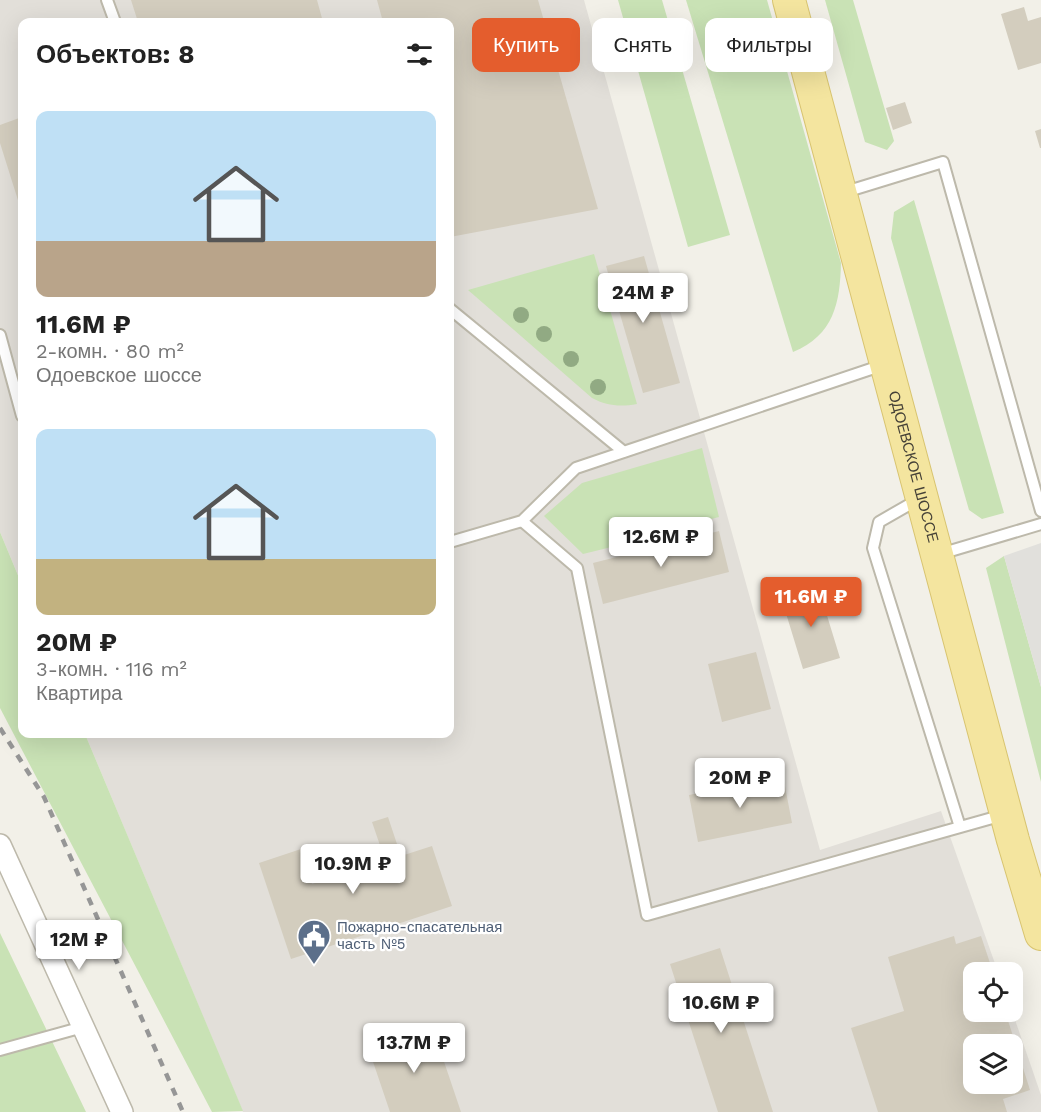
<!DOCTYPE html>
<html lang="ru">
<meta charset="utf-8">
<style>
body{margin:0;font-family:"Work Sans",sans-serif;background:#f6f6f6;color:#222;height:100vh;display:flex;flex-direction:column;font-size:22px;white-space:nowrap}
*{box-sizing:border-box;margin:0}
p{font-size:20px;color:#767676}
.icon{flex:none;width:33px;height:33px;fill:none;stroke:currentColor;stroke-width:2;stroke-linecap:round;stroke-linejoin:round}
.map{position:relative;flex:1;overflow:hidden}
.details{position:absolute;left:18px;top:18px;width:436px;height:720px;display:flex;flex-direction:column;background:#fff;border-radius:12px;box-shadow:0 6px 24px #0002}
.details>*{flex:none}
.hud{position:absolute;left:472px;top:18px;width:478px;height:54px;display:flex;gap:12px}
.tools{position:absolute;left:963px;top:962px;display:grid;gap:12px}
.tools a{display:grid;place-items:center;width:60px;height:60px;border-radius:12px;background:#fff;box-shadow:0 6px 24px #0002;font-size:30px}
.price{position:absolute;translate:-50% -51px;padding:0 14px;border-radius:6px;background:#fff;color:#222;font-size:20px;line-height:39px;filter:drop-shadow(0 2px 3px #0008)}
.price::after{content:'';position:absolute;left:50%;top:36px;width:18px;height:14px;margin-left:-9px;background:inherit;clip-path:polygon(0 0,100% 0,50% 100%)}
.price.on{background:#e45d2d;color:#fff}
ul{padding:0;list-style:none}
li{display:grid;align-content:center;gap:12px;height:318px;padding:0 18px}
li span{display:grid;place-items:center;height:186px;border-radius:12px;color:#555}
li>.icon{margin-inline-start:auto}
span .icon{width:108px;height:108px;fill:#fffc;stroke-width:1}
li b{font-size:26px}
h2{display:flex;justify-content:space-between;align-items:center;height:72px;padding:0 18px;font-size:26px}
.pill{padding:0 21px;border-radius:12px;background:#fff;box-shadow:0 6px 24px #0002;font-size:21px;line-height:54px}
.pill.on{background:#e45d2d;color:#fff}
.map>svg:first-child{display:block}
</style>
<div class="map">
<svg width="1041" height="1112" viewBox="0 0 1041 1112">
<rect width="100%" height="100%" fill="#f2f0e8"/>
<path fill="#e2dfd9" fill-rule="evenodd" d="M 0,0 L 584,0 L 820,850 L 941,811 L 998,972 L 974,972 L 974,1011 L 1012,1011 L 1041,1095 L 1041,1112 L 243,1112 L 85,734 L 450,734 L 450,22 L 22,22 L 22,585 L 0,532 ZM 974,1044 L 1012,1044 L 1012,1083 L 974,1083 Z"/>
<path fill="#c9e2b5" d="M 618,0 L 662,0 L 730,235 L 688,247 Z
M 686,0 L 767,0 L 841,263 C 840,303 834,335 793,352 Z
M 825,0 L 853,0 L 894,141 L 887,150 L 865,142 Z
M 914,200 L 1004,513 L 982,519 L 969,510 L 891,238 L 894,212 Z
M 594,254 L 637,404 C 620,407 607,406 592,398 L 468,290 Z
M 702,448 L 719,517 L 696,523 L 697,526 L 583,554 L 544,516 L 582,483 Z
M 0,532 L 22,585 L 22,734 L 85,734 L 243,1111 L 212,1112 L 0,708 Z
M 1004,556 L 1041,687 L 1041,782 L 986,568 Z
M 0,933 L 86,1112 L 0,1112 Z"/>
<path fill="#e1e0dc" d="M 1041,543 L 1041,687 L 1004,556 Z"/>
<path fill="#d3cdbe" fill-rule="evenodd" d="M 131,0 L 317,0 L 323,22 L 138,22 Z
M 377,0 L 538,0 L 598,209 L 450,237 L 450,22 L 383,22 Z
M 1024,7 L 1028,21 L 1041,17 L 1041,63 L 1018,70 L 1001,14 Z
M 905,102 L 912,123 L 893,130 L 886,108 Z
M 22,117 L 22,213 L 0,143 L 0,125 Z
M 1041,129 L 1041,148 L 1040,148 L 1035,131 Z
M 644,256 L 680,383 L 643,393 L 606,266 Z
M 719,531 L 729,572 L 603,604 L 593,563 Z
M 818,586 L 840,658 L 803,669 L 781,597 Z
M 756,652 L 771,709 L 722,722 L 708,664 Z
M 783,776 L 792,823 L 698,842 L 689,795 Z
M 388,817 L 401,856 L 432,846 L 452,906 L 291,959 L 259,863 L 301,849 L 312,884 L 385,860 L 372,822 Z
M 954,936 L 956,944 L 981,936 L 993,972 L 974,972 L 974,1011 L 1005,1011 L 1030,1090 L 1003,1099 L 1007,1112 L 878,1112 L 851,1028 L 904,1011 L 888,957 ZM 974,1044 L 1012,1044 L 1012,1083 L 974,1083 Z
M 720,948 L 773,1112 L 718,1112 L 670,964 Z
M 432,1026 L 461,1112 L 390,1112 L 368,1047 Z"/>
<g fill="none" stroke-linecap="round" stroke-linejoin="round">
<defs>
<path id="lane" d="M 107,0 L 115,22
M 842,193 L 943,162 L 1041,511
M 450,309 L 624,452
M 0,335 L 22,416
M 919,499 L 879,522 L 873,548 L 960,827
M 522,521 L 577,568 L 647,915 L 1003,815
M 450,542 L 522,521 L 576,468 L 883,365
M 940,554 L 1041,524
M 0,1050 L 83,1027"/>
<path id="street" d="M 0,845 L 122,1112"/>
<g id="primary">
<path id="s1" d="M 789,0 L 1013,840 L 1041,934"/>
</g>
</defs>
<use href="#lane" stroke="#bdb9ab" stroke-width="14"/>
<use href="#street" stroke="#bdb9ab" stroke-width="24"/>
<use href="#primary" stroke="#d8c470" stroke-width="34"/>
<use href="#lane" stroke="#fff" stroke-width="10"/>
<use href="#street" stroke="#fff" stroke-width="21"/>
<use href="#primary" stroke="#f4e59f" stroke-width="32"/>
<path stroke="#969696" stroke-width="4.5" stroke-dasharray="8 8" stroke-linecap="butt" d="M 0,728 L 44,797 L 183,1112"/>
</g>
<g fill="#91aa83">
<circle cx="521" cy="315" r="8"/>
<circle cx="544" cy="334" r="8"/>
<circle cx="571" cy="359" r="8"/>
<circle cx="598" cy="387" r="8"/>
</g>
<defs>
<symbol id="civic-pin" viewBox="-11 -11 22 30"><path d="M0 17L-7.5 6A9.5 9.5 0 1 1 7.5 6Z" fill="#5c6f8a" stroke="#fff"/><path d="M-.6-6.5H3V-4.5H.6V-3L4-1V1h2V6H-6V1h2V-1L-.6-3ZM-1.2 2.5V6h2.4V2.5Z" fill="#fff"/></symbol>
</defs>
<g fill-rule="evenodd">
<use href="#civic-pin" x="295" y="917" width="38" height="52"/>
</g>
<g text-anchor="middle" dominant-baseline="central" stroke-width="4.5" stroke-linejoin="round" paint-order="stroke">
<g font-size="15" fill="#454137" stroke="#fff">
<text stroke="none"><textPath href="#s1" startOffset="483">ОДОЕВСКОЕ ШОССЕ</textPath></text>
</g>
<g font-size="15" fill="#4e5e75" stroke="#fff" text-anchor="start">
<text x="337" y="927">Пожарно-спасательная<tspan x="337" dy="17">часть №5</tspan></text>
</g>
</g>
</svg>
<div class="tools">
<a><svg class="icon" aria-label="locate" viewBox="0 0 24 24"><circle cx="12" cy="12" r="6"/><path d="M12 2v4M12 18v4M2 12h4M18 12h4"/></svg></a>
<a><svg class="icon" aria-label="layers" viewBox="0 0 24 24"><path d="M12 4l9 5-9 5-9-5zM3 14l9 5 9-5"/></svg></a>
</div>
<b class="price" style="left:643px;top:324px">24M ₽</b>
<b class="price" style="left:661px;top:568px">12.6M ₽</b>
<b class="price on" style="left:811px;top:628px">11.6M ₽</b>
<b class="price" style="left:740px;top:809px">20M ₽</b>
<b class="price" style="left:353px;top:895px">10.9M ₽</b>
<b class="price" style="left:79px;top:971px">12M ₽</b>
<b class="price" style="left:721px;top:1034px">10.6M ₽</b>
<b class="price" style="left:414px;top:1074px">13.7M ₽</b>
<div class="hud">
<a class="pill on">Купить</a>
<a class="pill">Снять</a>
<a class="pill">Фильтры</a>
</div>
<section class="details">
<h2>Объектов: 8<svg class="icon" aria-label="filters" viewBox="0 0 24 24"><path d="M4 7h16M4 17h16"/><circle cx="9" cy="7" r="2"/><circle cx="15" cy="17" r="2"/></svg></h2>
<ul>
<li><span style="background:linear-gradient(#bfe0f5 70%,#b9a48a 0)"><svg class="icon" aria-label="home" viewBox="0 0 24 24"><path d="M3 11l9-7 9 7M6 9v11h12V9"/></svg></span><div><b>11.6M ₽</b><p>2-комн. · 80 m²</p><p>Одоевское шоссе</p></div></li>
<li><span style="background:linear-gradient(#bfe0f5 70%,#c2b280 0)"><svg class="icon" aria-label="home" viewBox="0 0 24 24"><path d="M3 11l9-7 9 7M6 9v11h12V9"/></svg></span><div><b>20M ₽</b><p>3-комн. · 116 m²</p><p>Квартира</p></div></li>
</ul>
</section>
</div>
